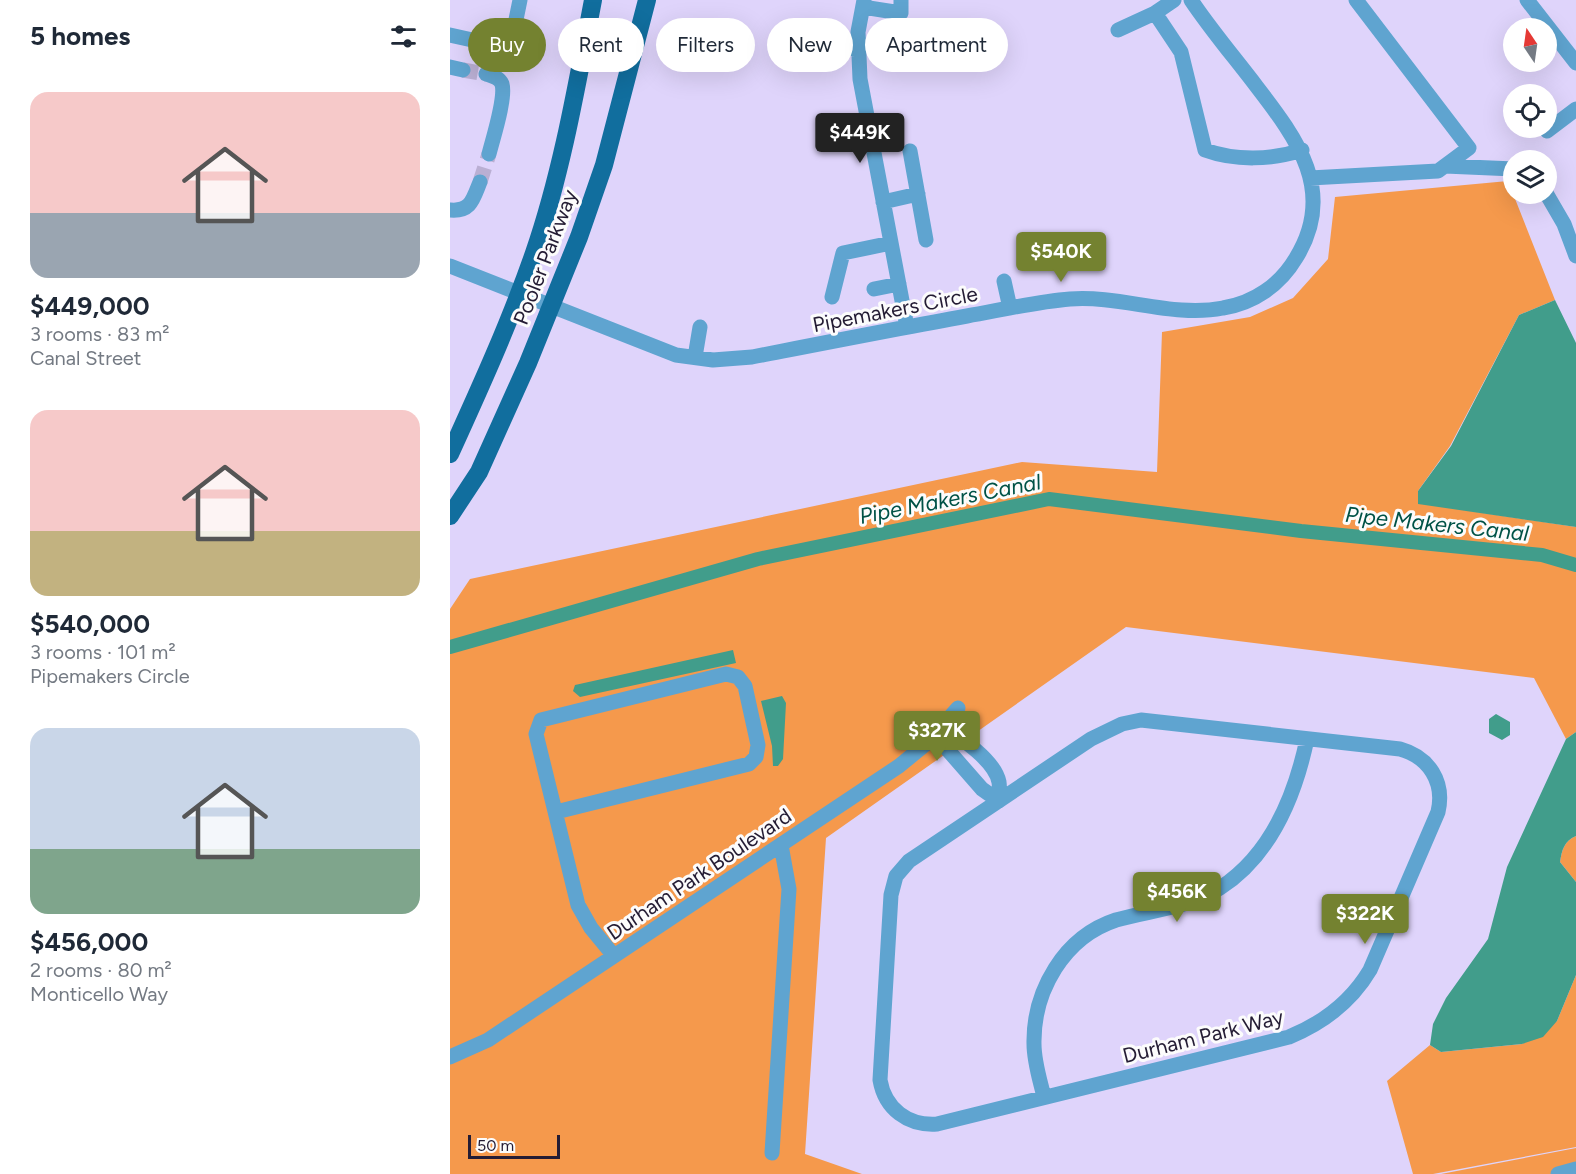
<!DOCTYPE html>
<meta charset="utf-8">
<style>
body{margin:0;font-family:Figtree,sans-serif;background:#f2f2f3;color:#1f2937;height:100vh;display:flex;flex-direction:column;font-size:22px;white-space:nowrap}
*{box-sizing:border-box;margin:0}
p{font-size:20px;color:#747a83}
.icon{flex:none;width:33px;height:33px;fill:none;stroke:currentColor;stroke-width:2;stroke-linecap:round;stroke-linejoin:round}
.map{position:relative;flex:1;overflow:hidden}
.details{display:flex;flex-direction:column;background:#fff;width:450px}
.details>*{flex:none}
.guide{position:absolute;left:18px;top:18px;width:570px;height:54px;display:flex;gap:12px}
.needle{width:39px;rotate:347deg}
.fabs{position:absolute;left:1053px;top:18px;display:grid;gap:12px}
.fabs a{display:grid;place-items:center;width:54px;height:54px;border-radius:50%;background:#fff;box-shadow:0 6px 24px #0002;font-size:30px}
.scale{position:absolute;left:18px;bottom:15px;width:92px;box-sizing:border-box;padding-left:6px;border:3px solid #241c34;border-top:0;font-size:16px;line-height:21px;white-space:nowrap;color:#241c34;-webkit-text-stroke:4px #fcfcfc;paint-order:stroke}
.price{position:absolute;translate:-50% -51px;padding:0 14px;border-radius:6px;background:#748230;color:#fff;font-size:20px;line-height:39px;filter:drop-shadow(0 2px 3px #0008)}
.price::after{content:'';position:absolute;left:50%;top:36px;width:18px;height:14px;margin-left:-9px;background:inherit;clip-path:polygon(0 0,100% 0,50% 100%)}
.price.selected{background:#222;color:#fff}
ul{padding:0;list-style:none}
li{display:grid;align-content:center;gap:12px;height:318px;padding:0 30px}
li span{display:grid;place-items:center;height:186px;border-radius:18px;color:#555}
li>.icon{margin-inline-start:auto}
span .icon{width:108px;height:108px;fill:#fffc;stroke-width:1}
li b{font-size:26px}
h2{display:flex;justify-content:space-between;align-items:center;height:72px;padding:0 30px;font-size:26px}
.pill{padding:0 21px;border-radius:27px;background:#fff;box-shadow:0 6px 24px #0002;font-size:21px;line-height:54px}
.pill.selected{background:#748230;color:#fff}
main{display:flex;flex:1;min-height:0}
.map>svg:first-child{display:block}
</style>
<main>
<section class="details">
<h2>5 homes<svg class="icon" aria-label="filters" viewBox="0 0 24 24"><path d="M4 7h16M4 17h16"/><circle cx="9" cy="7" r="2"/><circle cx="15" cy="17" r="2"/></svg></h2>
<ul>
<li><span style="background:linear-gradient(#f6c9c9 65%,#9aa5b1 0)"><svg class="icon" aria-label="home" viewBox="0 0 24 24"><path d="M3 11l9-7 9 7M6 9v11h12V9"/></svg></span><div><b>$449,000</b><p>3 rooms · 83 m²</p><p>Canal Street</p></div></li>
<li><span style="background:linear-gradient(#f6c9c9 65%,#c2b280 0)"><svg class="icon" aria-label="home" viewBox="0 0 24 24"><path d="M3 11l9-7 9 7M6 9v11h12V9"/></svg></span><div><b>$540,000</b><p>3 rooms · 101 m²</p><p>Pipemakers Circle</p></div></li>
<li><span style="background:linear-gradient(#c9d6e8 65%,#7fa58c 0)"><svg class="icon" aria-label="home" viewBox="0 0 24 24"><path d="M3 11l9-7 9 7M6 9v11h12V9"/></svg></span><div><b>$456,000</b><p>2 rooms · 80 m²</p><p>Monticello Way</p></div></li>
</ul>
</section>
<div class="map">
<svg width="1126" height="1174" viewBox="0 0 1126 1174">
<rect width="100%" height="100%" fill="#dfd4fb"/>
<path fill="#f5994c" d="M 1058,181 L 1105,300 L 1069,315 L 1000,446 L 968,491 L 968,503 L 1126,527 L 1126,732 L 1116,739 L 1084,678 L 676,627 L 376,838 L 355,1154 L 412,1174 L 0,1174 L 0,609 L 20,579 L 572,462 L 707,472 L 712,332 L 800,317 L 843,298 L 878,259 L 885,197 Z
M 1126,836 L 1126,882 L 1110,862 C 1112,850 1114,841 1126,836 Z
M 1126,975 L 1126,1147 L 983,1174 L 963,1174 L 937,1081 L 980,1045 L 991,1052 L 1072,1044 L 1107,1021 Z
M 1126,1148 L 1126,1174 L 991,1174 Z"/>
<path fill="#419d8b" d="M 1105,300 L 1126,343 L 1126,527 L 968,504 L 968,491 L 1001,446 L 1069,315 Z
M 283,650 L 286,663 L 130,697 L 123,691 L 125,685 Z
M 332,696 L 336,703 L 333,759 L 328,766 L 323,766 L 322,746 L 311,701 Z
M 1046,714 L 1060,722 L 1060,735 L 1052,740 L 1039,733 L 1039,719 Z
M 1126,732 L 1126,836 C 1114,841 1112,850 1110,862 L 1126,882 L 1126,975 L 1107,1021 L 1093,1037 L 1072,1044 L 991,1052 L 980,1045 L 983,1024 L 996,998 L 1038,939 L 1057,867 L 1116,739 Z"/>
<g fill="none" stroke-linecap="round" stroke-linejoin="round">
<path stroke="#419d8b" stroke-width="14" d="M 0,647 L 308,559 L 599,499 L 851,531 L 1092,555 L 1126,565"/>
<path stroke="#baafd3" stroke-width="15" stroke-dasharray="15 8" stroke-linecap="butt" d="M 13,70 L 36,74
M 30,182 L 39,154"/>
<path stroke="#5fa4d0" stroke-width="15" d="M 414,0 L 408,32 L 410,79 L 457,327
M 724,0 L 705,13 L 731,52 L 755,150 C 785,161 822,160 852,150
M 1077,0 L 1126,63
M 413,7 L 451,13 L 451,0
M 668,30 L 705,13
M 0,35 L 54,47 L 61,44 L 70,0
M 378,47 L 409,49
M 0,67 L 13,70
M 36,74 C 42,76 49,77 52,84 C 56,98 43,138 39,154
M 1097,131 L 1126,109
M 460,151 L 476,240
M 995,166 L 1064,169
M 860,178 L 988,171 L 1019,148 L 906,0
M 1096,193 L 1114,224 L 1126,256
M 433,202 L 468,194
M 0,210 C 21,212 23,199 30,182
M 0,266 L 226,355 L 263,360 L 302,357 C 374,343 445,329 517,316 C 551,310 585,302 620,299 C 671,295 723,318 773,308 C 804,303 830,285 846,258 C 887,192 847,139 807,87 C 785,58 761,30 741,0
M 554,281 L 560,308
M 424,289 L 449,284
M 382,297 L 393,253 L 441,243
M 245,357 L 250,327
M 691,720 L 950,749 C 979,757 995,782 988,812 L 920,970 C 901,1002 873,1023 839,1037 L 487,1124 C 458,1126 435,1109 430,1080 L 441,895 L 446,876 L 459,861 L 641,739 L 672,724 Z
M 492,728 C 510,736 545,761 549,782 C 550,788 549,795 549,801
M 492,728 L 497,749 L 532,789 L 549,801
M 106,812 L 299,764 L 306,757 L 308,745 L 295,686 L 288,677 L 276,674 L 91,720 L 86,734 L 128,905 L 141,928 L 164,956
M 0,1057 L 38,1040 L 449,766 L 477,743 L 508,708
M 594,1097 C 590,1080 584,1062 584,1044 C 583,991 614,937 666,920 C 701,910 739,908 770,888 C 821,855 845,796 857,739
M 322,1153 L 339,889 L 331,845
M 1108,1174 L 1126,1169"/>
<path stroke="#116e9e" stroke-width="18" d="M 0,454 C 30,388 60,322 84,253 C 112,172 127,84 143,0
M 0,516 L 29,472 L 78,363 L 129,237 L 154,165 L 197,0"/>
</g>
<g text-anchor="middle" dominant-baseline="central" stroke-width="6" stroke-linejoin="round" paint-order="stroke">
<g font-size="21" fill="#241c34" stroke="#fcfcfc">
<text transform="translate(95 257) rotate(-69)">Pooler Parkway</text>
<text transform="translate(445 309) rotate(-11)">Pipemakers Circle</text>
<text transform="translate(249 874) rotate(-34)">Durham Park Boulevard</text>
<text transform="translate(753 1036) rotate(-14)">Durham Park Way</text>
</g>
<g font-size="22" font-style="italic" fill="#005246" stroke="#fcfcfc">
<text transform="translate(500 499) rotate(-11)">Pipe Makers Canal</text>
<text transform="translate(987 524) rotate(6)">Pipe Makers Canal</text>
</g>
</g>
</svg>
<div class="fabs">
<a><svg class="needle" viewBox="-14 -14 28 28"><path d="M0-13l5 13h-10z" fill="#e53935"/><path d="M0 13l5-13h-10z" fill="#747a83"/></svg></a>
<a><svg class="icon" aria-label="locate" viewBox="0 0 24 24"><circle cx="12" cy="12" r="6"/><path d="M12 2v4M12 18v4M2 12h4M18 12h4"/></svg></a>
<a><svg class="icon" aria-label="layers" viewBox="0 0 24 24"><path d="M12 4l9 5-9 5-9-5zM3 14l9 5 9-5"/></svg></a>
</div>
<div class="scale">50 m</div>
<b class="price selected" style="left:410px;top:164px">$449K</b>
<b class="price" style="left:611px;top:283px">$540K</b>
<b class="price" style="left:487px;top:762px">$327K</b>
<b class="price" style="left:727px;top:923px">$456K</b>
<b class="price" style="left:915px;top:945px">$322K</b>
<div class="guide">
<a class="pill selected">Buy</a>
<a class="pill">Rent</a>
<a class="pill">Filters</a>
<a class="pill">New</a>
<a class="pill">Apartment</a>
</div>
</div>
</main>
